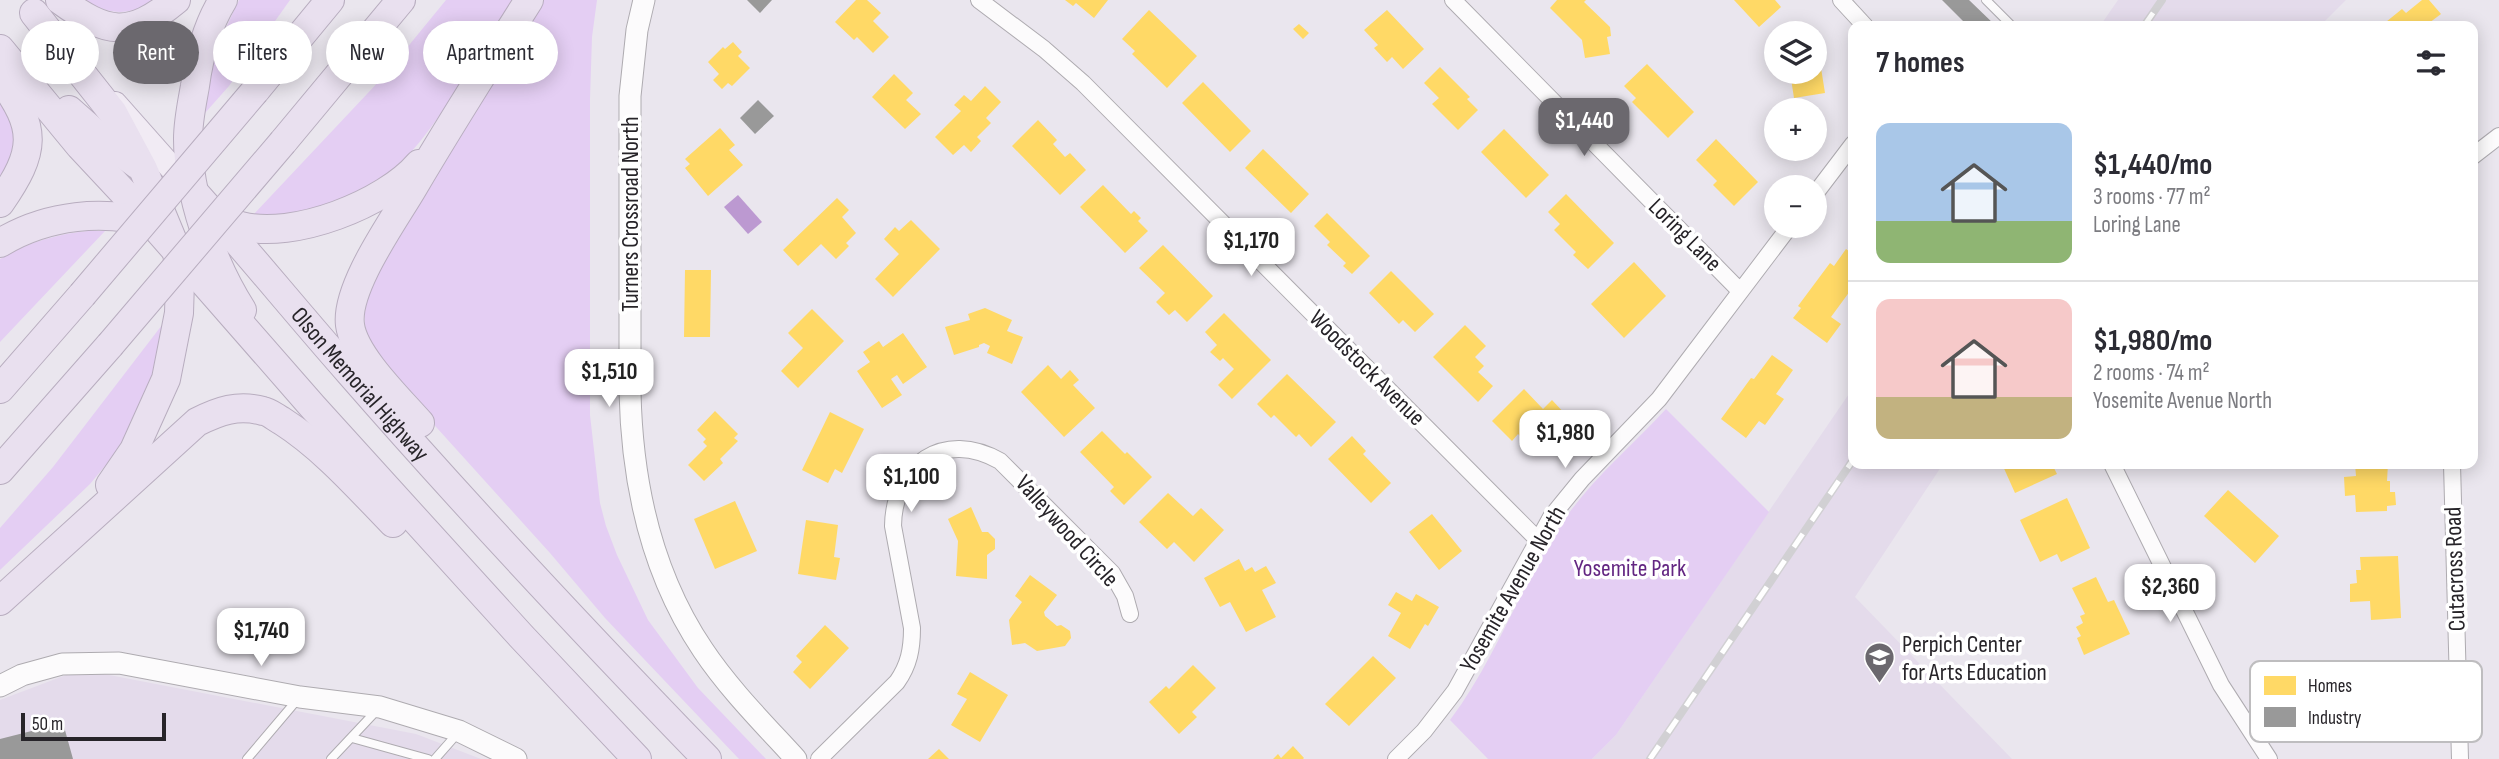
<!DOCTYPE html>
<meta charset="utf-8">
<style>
body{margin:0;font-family:"Sofia Sans Condensed",sans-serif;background:#f2f2f3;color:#2b2b33;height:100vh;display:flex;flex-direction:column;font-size:26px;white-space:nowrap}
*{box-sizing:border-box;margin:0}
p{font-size:23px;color:#7c7c81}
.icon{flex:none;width:38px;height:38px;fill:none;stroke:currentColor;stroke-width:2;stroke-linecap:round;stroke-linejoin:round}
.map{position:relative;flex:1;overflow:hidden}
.panel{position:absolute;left:1848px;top:21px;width:630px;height:448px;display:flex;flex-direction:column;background:#fff;border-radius:14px;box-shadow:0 4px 18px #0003}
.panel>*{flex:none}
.hud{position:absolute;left:21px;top:21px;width:665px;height:63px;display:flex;gap:14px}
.buttons{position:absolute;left:1764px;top:21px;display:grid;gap:14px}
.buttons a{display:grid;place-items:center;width:63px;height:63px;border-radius:50%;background:#fff;box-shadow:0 4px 18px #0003;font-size:35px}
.scale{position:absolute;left:21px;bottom:18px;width:145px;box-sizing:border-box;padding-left:7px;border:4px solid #272429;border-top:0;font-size:19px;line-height:24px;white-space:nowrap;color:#272429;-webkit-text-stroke:5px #fff;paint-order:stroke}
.price{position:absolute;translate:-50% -60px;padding:0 16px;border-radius:14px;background:#fff;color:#222;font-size:23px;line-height:46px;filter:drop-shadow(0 2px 4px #0008)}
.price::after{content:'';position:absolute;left:50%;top:42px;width:21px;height:16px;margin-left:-10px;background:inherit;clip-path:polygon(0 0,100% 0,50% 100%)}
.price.on{background:#6b686e;color:#fff}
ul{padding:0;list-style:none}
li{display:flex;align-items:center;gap:21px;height:175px;padding:0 28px}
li+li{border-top:2px solid #e1e1e2}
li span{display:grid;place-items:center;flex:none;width:196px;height:140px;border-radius:14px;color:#555}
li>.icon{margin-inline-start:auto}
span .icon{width:84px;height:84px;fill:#fffc;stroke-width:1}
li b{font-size:30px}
h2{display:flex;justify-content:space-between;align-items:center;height:84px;padding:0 28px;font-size:30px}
.tag{padding:0 24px;border-radius:32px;background:#fff;box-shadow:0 4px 18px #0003;font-size:24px;line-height:63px}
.tag.on{background:#6b686e;color:#fff}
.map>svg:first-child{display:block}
</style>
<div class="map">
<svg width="2499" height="759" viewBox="0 0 2499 759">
<rect width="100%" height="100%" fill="#eae6ee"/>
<path fill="#e4dbeb" d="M 2118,0 L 2346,0 L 2320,26 L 2100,26 Z
M 1853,388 L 1853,464 L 1943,464 L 1855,597 L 2012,759 L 1592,759 L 1616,735 Z
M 104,674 L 416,734 L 481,759 L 0,759 L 0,700 L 66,675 Z"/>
<path fill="#e4cef3" d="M 80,0 L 160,0 C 122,16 118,16 80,0 Z
M 239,0 L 290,0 L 229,86 L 205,113 C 205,73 222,35 239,0 Z
M 446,0 L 513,0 C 478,53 426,155 372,186 C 353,196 333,204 312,209 C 294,214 274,216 254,214 L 383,77 Z
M 544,0 L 597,0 L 592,37 L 590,99 L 590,415 L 600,503 L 606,526 L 617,555 L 648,620 L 698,688 L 766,759 L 739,759 L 605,618 L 550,553 L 381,366 C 359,321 362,321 374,274 Z
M 0,94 L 15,126 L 12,158 L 0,187 Z
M 88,231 L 105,231 L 0,342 L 0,259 C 26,243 57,234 88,231 Z
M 162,325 L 153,376 L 124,440 L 115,454 L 90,484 L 0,570 L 0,528 L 53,467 Z
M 1666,409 L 1769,512 L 1616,735 L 1592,759 L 1488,759 L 1450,720 C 1494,662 1519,590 1558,529 C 1587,483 1630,448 1666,409 Z"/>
<path fill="#bc99d1" d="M 738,195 L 762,222 L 748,234 L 724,207 Z"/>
<path fill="#ffd966" d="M 856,0 L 867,0 L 881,13 L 873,21 L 889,37 L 873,53 L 857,37 L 854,40 L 835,22 Z
M 1065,0 L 1108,0 L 1094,18 L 1076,3 L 1073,6 Z
M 1557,0 L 1586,0 L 1584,2 L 1610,27 L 1611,36 L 1607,37 L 1610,54 L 1585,58 L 1582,40 L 1550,8 Z
M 1734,0 L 1775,0 L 1781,7 L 1759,27 Z
M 2422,0 L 2429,0 L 2441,14 L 2425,26 L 2381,26 L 2402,9 L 2406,13 Z
M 1149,10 L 1197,56 L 1167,88 L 1132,54 L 1135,51 L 1122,39 Z
M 1387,10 L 1424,49 L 1403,69 L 1392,57 L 1387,62 L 1374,48 L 1378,45 L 1364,30 Z
M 1299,24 L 1309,33 L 1303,39 L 1293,29 Z
M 733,42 L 742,52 L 738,56 L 750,68 L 732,86 L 728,83 L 722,89 L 713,80 L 719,74 L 708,62 L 723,47 L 725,49 Z
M 1815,49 L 1818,49 L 1825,93 L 1794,98 L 1790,72 L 1815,72 Z
M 1647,64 L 1694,112 L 1668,138 L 1632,102 L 1636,98 L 1624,86 Z
M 1440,67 L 1470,97 L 1467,99 L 1478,110 L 1458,130 L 1432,104 L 1439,98 L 1424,83 Z
M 894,74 L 913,93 L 906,100 L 921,114 L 905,129 L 872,97 Z
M 1203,82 L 1251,131 L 1230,152 L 1182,103 Z
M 985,86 L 1001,102 L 986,118 L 991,123 L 977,137 L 981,141 L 971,152 L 964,145 L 953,155 L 935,137 L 961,111 L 954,105 L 964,95 L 971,101 Z
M 1038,120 L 1057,140 L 1053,144 L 1065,157 L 1070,153 L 1086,170 L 1060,195 L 1012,146 Z
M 720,128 L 735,145 L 729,150 L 743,165 L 708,196 L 685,168 L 690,164 L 685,159 Z
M 1504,129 L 1549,175 L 1526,198 L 1481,152 Z
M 1716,139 L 1758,182 L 1734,206 L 1713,185 L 1717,181 L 1696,160 Z
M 1263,149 L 1309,194 L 1291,213 L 1245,168 Z
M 1103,185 L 1131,214 L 1134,211 L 1141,218 L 1138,221 L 1148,231 L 1125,253 L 1080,207 Z
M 1566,194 L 1614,243 L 1588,269 L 1573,255 L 1576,252 L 1554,230 L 1560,224 L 1548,212 Z
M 837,198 L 849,210 L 842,217 L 856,233 L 846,243 L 849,246 L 836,259 L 821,244 L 798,266 L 783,250 Z
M 1327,213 L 1370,256 L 1352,274 L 1343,266 L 1346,263 L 1327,245 L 1330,242 L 1314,226 Z
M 911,220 L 940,249 L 893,297 L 875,279 L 899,254 L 884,239 L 895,227 L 899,231 Z
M 1163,245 L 1213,296 L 1187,322 L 1175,310 L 1169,315 L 1156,302 L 1165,293 L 1139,268 Z
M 1846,249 L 1853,254 L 1853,287 L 1831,317 L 1841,324 L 1827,343 L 1793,318 L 1801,308 L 1798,306 L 1830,263 L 1834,266 Z
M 1634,262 L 1666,296 L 1624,338 L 1591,304 Z
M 685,270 L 711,270 L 710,337 L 684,337 Z
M 1391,271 L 1434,314 L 1415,332 L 1403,320 L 1399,324 L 1369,293 Z
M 985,308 L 1012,320 L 1007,331 L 1023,337 L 1012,364 L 987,353 L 990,346 L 984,343 L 979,345 L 979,347 L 954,355 L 945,327 L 970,320 L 968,314 Z
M 812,309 L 844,341 L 798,388 L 781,371 L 803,348 L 788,333 Z
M 1224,313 L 1271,360 L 1232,399 L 1218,385 L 1234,369 L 1223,358 L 1220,361 L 1210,352 L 1217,345 L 1205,332 Z
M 1465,325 L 1486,346 L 1475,357 L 1484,366 L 1478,372 L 1493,386 L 1478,402 L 1433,357 Z
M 903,333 L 927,367 L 903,384 L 897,375 L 891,379 L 902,395 L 882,408 L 857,371 L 870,362 L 863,352 L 879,341 L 883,347 Z
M 1772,355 L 1793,370 L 1776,394 L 1784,399 L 1765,425 L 1759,421 L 1746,438 L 1721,419 L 1751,378 L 1754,379 Z
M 1048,365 L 1061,379 L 1070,370 L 1079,380 L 1073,385 L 1095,408 L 1064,437 L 1021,392 Z
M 1287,374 L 1336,422 L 1311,447 L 1299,434 L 1296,437 L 1274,415 L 1271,418 L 1257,404 Z
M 1524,389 L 1543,409 L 1552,400 L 1566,415 L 1533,449 L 1518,434 L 1512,441 L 1492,421 Z
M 715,411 L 738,434 L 734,438 L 738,441 L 720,459 L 723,463 L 704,481 L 688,465 L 707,446 L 703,442 L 706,439 L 697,430 Z
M 830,412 L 864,429 L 842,473 L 835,469 L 828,483 L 802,470 Z
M 1102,431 L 1125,454 L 1127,452 L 1152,477 L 1124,505 L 1110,491 L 1114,487 L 1080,452 Z
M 1352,436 L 1366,451 L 1363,454 L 1391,483 L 1371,503 L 1328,459 Z
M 2002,464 L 2052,464 L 2057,474 L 2015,493 Z
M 2355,464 L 2388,464 L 2387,481 L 2390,481 L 2390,492 L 2395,492 L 2396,505 L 2387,506 L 2387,511 L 2356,512 L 2355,495 L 2345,496 L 2344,477 L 2356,476 Z
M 2228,490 L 2279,536 L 2255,563 L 2204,516 Z
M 1168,493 L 1193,516 L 1201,508 L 1224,530 L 1194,562 L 1174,542 L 1167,549 L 1139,522 Z
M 2067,498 L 2090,548 L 2061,562 L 2057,554 L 2040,562 L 2020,520 Z
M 735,501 L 757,551 L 715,569 L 694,519 Z
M 971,507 L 982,532 L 988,532 L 995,539 L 995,549 L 987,555 L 987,579 L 956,576 L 958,541 L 948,519 Z
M 1432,514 L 1462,551 L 1439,570 L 1409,532 Z
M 806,520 L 838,525 L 834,557 L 840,558 L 836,580 L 798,574 Z
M 2398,556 L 2401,618 L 2371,620 L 2370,601 L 2350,602 L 2350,584 L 2357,583 L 2356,570 L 2361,570 L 2360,557 Z
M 1239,559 L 1245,571 L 1252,567 L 1255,572 L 1266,566 L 1276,583 L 1262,590 L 1276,617 L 1246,632 L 1230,602 L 1220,607 L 1204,578 Z
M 1030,575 L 1057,595 L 1044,612 L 1045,616 L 1057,626 L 1061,625 L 1070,631 L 1071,638 L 1065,646 L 1037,651 L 1025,643 L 1012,645 L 1009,620 L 1022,602 L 1015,596 Z
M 2096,577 L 2108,602 L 2114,600 L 2130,634 L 2084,655 L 2077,638 L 2081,636 L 2076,627 L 2083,623 L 2080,616 L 2085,614 L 2072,588 Z
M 1396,592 L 1412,601 L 1416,594 L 1439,607 L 1428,626 L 1425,624 L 1410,649 L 1388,636 L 1401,613 L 1388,605 Z
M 825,625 L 849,648 L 810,689 L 793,672 L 802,662 L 796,656 Z
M 1373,656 L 1396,678 L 1349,726 L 1325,704 Z
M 1193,665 L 1216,688 L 1192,712 L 1197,717 L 1179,734 L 1149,702 L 1166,686 L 1169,689 Z
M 970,672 L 1008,695 L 980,742 L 951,725 L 967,699 L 957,694 Z
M 1293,746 L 1304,758 L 1303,759 L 1273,759 L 1278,754 L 1281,758 Z
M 939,749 L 949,759 L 928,759 Z"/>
<path fill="#999" d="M 747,0 L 772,0 L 760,13 Z
M 1942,0 L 1969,0 L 1996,26 L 1968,26 Z
M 758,100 L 774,116 L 755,134 L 740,118 Z
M 63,723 L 73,759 L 0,759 L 0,739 Z"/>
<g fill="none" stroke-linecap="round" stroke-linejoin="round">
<defs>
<path id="lane" d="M 1986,0 L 2012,26
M 352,738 L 428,759
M 247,759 L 297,700
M 331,759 L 378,709
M 435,759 L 457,734"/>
<path id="street" d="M 979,0 L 1044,49 L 1083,83 L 1538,540
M 1453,0 L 1740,291
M 1841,0 L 1865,26
M 2473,156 L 2499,136
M 1815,194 L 1853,144
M 2112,464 L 2221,685 L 2269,759
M 2452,464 L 2460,759
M 819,759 L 897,682 C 909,665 912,649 912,628 L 893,526 C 894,464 944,429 1000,461 L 1112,573 L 1125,596 L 1130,614
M 1396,759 L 1424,731 L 1455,691 L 1551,517 L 1582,479 L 1659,399 L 1790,226"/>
<path id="secondary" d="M 644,0 L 637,30 L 630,96 L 630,392 C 632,483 651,573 703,650 C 729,689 764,724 796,759
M 0,686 L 22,675 L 62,664 L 119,663 L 300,697 L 380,707 L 459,731 L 516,759"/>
<path id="primary" d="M 115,104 L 193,192"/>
<g id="highway">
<path d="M 60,0 C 107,34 129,39 176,0"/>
<path d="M 223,0 C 207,26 199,56 195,86 C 192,103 188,121 188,139 C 188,195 212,263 242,310"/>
<path d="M 34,13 L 113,113 L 143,169 L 177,251 L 180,281 L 179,313 L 166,379 L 134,450 L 110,485"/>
<path d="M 0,49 L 80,146 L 152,223 L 313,407 L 521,636 L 637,759"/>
<path d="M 0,78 C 38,129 36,151 0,203"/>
<path d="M 255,91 L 330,0"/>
<path d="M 69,110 L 95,133 L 138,165"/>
<path d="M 283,142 L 401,0"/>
<path id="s1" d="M 194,192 C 247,251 297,313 350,373 C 465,505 585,633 707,759"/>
<path d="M 217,215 C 224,219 233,224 241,226 C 293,240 385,204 419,164"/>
<path d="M 0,243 C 46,215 105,208 156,225"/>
<path d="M 0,389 L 82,295"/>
<path d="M 420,423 C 399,399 354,356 350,325 C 345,287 395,219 414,186 C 451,123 490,62 529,0"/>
<path d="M 0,470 L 110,345"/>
<path d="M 0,601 L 197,422 C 219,411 238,404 263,411 C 270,412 276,418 282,421 C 324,448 358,487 393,523"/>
</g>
</defs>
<use href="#lane" stroke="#aeabb0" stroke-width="10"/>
<use href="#street" stroke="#aeabb0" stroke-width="18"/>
<use href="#secondary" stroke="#aeabb0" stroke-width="23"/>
<use href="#primary" stroke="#b8adbf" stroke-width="26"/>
<use href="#highway" stroke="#b8adbf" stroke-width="30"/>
<use href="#lane" stroke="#fcfbfc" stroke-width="8"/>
<use href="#street" stroke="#fcfbfc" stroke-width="16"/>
<use href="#secondary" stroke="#fcfbfc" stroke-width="21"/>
<use href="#primary" stroke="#f1ebf4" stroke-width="24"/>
<use href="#highway" stroke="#e9e0ef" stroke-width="28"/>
<defs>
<path id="rail" d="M 2144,26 L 2162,0
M 1650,759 L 1853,460"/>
</defs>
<use href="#rail" stroke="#d1d0d3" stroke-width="8"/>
<use href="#rail" stroke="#fff" stroke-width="5" stroke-dasharray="16" stroke-linecap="butt"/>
<defs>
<path id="highway-bridge" d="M 82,295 L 255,91
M 110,345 L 283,142"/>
</defs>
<use href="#highway-bridge" stroke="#b8adbf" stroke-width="30" stroke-linecap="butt"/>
<use href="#highway-bridge" stroke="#e9e0ef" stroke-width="28"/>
</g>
<defs>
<symbol id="school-pin" viewBox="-11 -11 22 30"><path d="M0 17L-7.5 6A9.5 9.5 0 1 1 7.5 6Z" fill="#6b686e" stroke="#fff"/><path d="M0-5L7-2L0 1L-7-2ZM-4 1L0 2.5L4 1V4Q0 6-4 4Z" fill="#fff"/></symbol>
</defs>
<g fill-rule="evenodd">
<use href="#school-pin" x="1862" y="640" width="35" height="47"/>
</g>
<g text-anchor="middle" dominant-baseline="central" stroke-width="7" stroke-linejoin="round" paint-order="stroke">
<g font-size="24" fill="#272429" stroke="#fff">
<text transform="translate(630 214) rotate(-90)">Turners Crossroad North</text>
<text transform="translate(1685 235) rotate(45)">Loring Lane</text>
<text transform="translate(1367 368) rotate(45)">Woodstock Avenue</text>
<text stroke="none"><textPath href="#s1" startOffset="254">Olson Memorial Highway</textPath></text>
<text transform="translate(1067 531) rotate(48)">Valleywood Circle</text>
<text transform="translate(2455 569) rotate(-92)">Cutacross Road</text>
<text transform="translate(1513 589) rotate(-60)">Yosemite Avenue North</text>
</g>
<g font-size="24" fill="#632682" stroke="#fff">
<text x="1630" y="568">Yosemite Park</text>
</g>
<g font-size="24" fill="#272429" stroke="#fff" text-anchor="start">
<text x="1902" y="644">Perpich Center<tspan x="1902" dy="28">for Arts Education</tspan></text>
</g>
</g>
<rect x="2250" y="661" width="232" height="81" rx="10" fill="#fff" stroke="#bebdbf" stroke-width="2"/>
<rect x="2264" y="676" width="32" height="19" fill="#ffd966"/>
<rect x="2264" y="707" width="32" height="20" fill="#999"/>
<g font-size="19" fill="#272429">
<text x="2308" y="692">Homes</text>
<text x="2308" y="724">Industry</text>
</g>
</svg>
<div class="buttons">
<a><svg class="icon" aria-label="layers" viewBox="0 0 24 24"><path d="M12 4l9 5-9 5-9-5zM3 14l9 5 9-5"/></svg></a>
<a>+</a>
<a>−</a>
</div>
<div class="scale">50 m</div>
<b class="price on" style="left:1584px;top:158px">$1,440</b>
<b class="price" style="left:1251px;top:278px">$1,170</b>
<b class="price" style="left:609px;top:409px">$1,510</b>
<b class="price" style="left:1565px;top:470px">$1,980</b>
<b class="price" style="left:911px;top:514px">$1,100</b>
<b class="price" style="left:2170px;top:624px">$2,360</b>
<b class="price" style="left:261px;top:668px">$1,740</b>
<div class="hud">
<a class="tag">Buy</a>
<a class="tag on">Rent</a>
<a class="tag">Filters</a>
<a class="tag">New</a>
<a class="tag">Apartment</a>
</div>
<section class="panel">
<h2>7 homes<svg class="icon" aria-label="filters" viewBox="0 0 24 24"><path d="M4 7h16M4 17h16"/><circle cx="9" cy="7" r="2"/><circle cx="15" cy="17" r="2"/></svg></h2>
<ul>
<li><span style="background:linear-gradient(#a9c7e8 70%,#8fb573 0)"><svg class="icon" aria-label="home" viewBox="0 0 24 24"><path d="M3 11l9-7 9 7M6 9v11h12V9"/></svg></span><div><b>$1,440/mo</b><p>3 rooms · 77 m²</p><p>Loring Lane</p></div></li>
<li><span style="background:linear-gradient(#f6c9c9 70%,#c2b280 0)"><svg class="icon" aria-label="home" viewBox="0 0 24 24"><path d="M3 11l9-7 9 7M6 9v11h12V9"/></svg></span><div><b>$1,980/mo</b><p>2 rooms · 74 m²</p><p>Yosemite Avenue North</p></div></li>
</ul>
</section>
</div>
